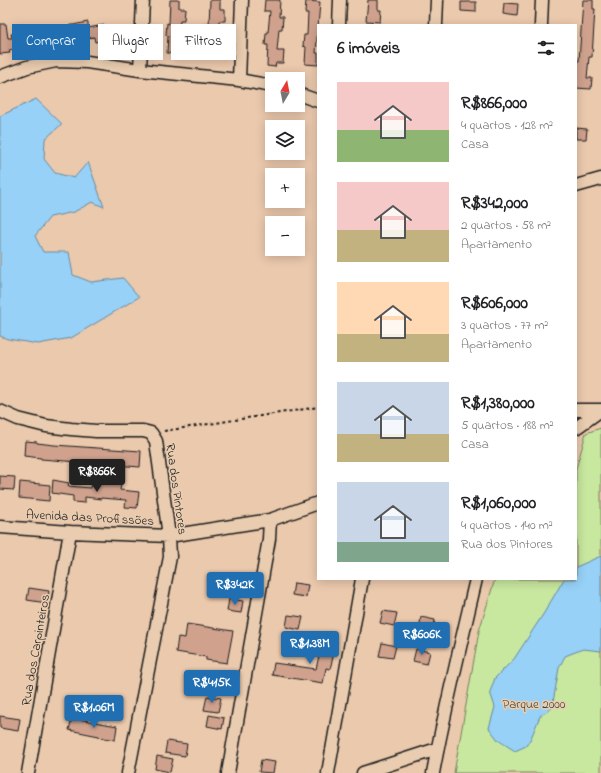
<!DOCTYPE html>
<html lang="pt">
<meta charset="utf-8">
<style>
body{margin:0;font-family:"Indie Flower",sans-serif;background:#f2f2f2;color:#202124;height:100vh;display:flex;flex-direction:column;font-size:15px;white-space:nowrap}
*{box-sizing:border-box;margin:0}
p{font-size:13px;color:#757577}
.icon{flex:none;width:22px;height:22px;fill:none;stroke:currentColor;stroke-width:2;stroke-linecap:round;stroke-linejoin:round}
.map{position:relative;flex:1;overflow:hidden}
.side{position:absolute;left:317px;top:24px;width:260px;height:556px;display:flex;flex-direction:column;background:#fff;border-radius:0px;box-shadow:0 2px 10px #0003}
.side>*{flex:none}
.top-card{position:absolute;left:12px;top:24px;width:245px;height:36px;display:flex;gap:8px}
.needle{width:26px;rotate:10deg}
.fabs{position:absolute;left:265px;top:72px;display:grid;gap:8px}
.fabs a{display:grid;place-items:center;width:40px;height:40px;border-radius:0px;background:#fff;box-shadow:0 2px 10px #0003;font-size:20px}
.price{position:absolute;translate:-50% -34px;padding:0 9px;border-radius:4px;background:#1f6fb2;color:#fff;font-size:13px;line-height:26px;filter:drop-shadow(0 1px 2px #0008)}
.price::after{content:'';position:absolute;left:50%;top:24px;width:12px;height:9px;margin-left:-6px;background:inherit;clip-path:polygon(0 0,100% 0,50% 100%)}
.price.current{background:#222;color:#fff}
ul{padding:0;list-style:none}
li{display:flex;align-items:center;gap:12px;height:100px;padding:0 20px}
li span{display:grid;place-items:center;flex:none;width:112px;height:80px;border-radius:0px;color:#555}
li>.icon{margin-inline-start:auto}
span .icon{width:48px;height:48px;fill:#fffc;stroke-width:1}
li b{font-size:17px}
h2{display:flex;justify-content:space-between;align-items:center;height:48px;padding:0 20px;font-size:17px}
.pill{padding:0 14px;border-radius:0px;background:#fff;box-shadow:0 2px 10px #0003;font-size:14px;line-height:36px}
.pill.current{background:#1f6fb2;color:#fff}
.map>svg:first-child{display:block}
</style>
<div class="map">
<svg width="601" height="773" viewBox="0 0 601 773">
<rect width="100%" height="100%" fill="#ebc9ad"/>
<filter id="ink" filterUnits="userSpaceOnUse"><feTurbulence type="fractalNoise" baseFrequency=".025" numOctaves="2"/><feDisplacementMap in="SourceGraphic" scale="8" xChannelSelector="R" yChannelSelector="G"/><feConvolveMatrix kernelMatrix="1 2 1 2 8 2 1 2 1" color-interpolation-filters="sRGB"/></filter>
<g filter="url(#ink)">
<path fill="#c8e79f" stroke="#72825e" d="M 601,428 L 601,773 L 454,773 L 479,631 L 495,579 L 576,579 L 576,469 L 586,433 Z"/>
<path fill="#97d1f7" stroke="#66899f" d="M 36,99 L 62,124 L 45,139 L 44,159 L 55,173 L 74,178 L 88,162 L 104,207 L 92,202 L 74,212 L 50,217 L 35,236 L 43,252 L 69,252 L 73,275 L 91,282 L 123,278 L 139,297 L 71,338 L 38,344 L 8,339 L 0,336 L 0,116 Z
M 601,556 L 601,651 L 583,649 L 565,656 L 559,668 L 552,708 L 540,716 L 531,738 L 526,746 L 515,751 L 498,740 L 489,728 L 495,707 L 490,692 L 495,678 L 514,659 L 544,613 L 564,579 L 576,579 L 576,567 Z"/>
<path fill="#d0a28e" stroke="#1c1c1c" d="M 170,0 L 179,0 L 179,8 L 185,8 L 184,20 L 180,20 L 178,42 L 183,42 L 182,54 L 167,53 L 168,36 L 166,35 L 167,23 L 169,24 Z
M 210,0 L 220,0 L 220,9 L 225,9 L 225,21 L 219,21 L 217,41 L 223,41 L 222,56 L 207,55 L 208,37 L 204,36 L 205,24 L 209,25 Z
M 265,0 L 280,0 L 279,17 L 283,17 L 282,29 L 279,29 L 277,51 L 284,51 L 283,63 L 276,63 L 275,67 L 267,66 L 268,45 L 265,45 L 266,33 L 268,33 L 270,11 L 264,11 Z
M 368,0 L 378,0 L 378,10 L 381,10 L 380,22 L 366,21 Z
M 583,0 L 593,0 L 593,9 L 595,9 L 592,57 L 589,57 L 587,78 L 592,78 L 591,89 L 576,88 L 576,61 L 579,61 Z
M 306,1 L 320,2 L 316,53 L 318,53 L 318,65 L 305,64 L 306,47 L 303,46 L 304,35 L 307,35 L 308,13 L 305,13 Z
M 461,2 L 476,2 L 476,12 L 461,11 Z
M 504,3 L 518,4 L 517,16 L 503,14 Z
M 88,22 L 88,28 L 104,25 L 105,30 L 121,27 L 124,42 L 112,44 L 111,39 L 95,42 L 94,37 L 78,40 L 78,38 L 63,40 L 63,39 L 25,45 L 26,47 L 9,50 L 10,53 L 0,54 L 0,24 L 6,24 L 8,38 L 12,38 L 11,34 L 28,31 L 28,30 L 44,28 L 43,27 L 55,25 L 55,27 L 73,25 Z
M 576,128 L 587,129 L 586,139 L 576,139 Z
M 25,441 L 37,442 L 37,443 L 54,445 L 141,451 L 140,467 L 41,459 L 41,458 L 24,456 Z
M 0,476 L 15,477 L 14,490 L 0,489 Z
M 53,480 L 69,483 L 68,486 L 90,488 L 91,482 L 121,484 L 120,490 L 139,492 L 137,508 L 125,507 L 126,500 L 101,498 L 101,499 L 85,497 L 85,503 L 73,502 L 73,496 L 52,493 Z
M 20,482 L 50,485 L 49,501 L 19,498 Z
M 294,583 L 308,585 L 306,597 L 292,595 Z
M 29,588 L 49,591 L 47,603 L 27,600 Z
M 229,599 L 243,601 L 241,613 L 227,611 Z
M 383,611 L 397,613 L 394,626 L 380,623 Z
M 288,615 L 303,617 L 300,630 L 286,627 Z
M 421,617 L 435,620 L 433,632 L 419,630 Z
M 187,624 L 233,631 L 227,663 L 206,660 L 206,657 L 176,652 L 178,637 L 185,638 Z
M 323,638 L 337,641 L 330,669 L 326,668 L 323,683 L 272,675 L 274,663 L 316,669 Z
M 382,643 L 396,646 L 393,658 L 379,656 Z
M 416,649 L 430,652 L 427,664 L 413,661 Z
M 207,696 L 221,698 L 218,712 L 204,710 Z
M 209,715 L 224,718 L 222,729 L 207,726 Z
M 0,716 L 20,719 L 18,731 L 0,728 Z
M 72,718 L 117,726 L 115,740 L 99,737 L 99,736 L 69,730 Z
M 167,741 L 187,744 L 185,756 L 165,753 Z
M 157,756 L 173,759 L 170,772 L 155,769 Z
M 261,760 L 275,762 L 273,773 L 259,772 Z"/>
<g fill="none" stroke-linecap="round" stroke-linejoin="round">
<defs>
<path id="street" d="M 339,25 L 340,0
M 436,25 L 437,0
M 541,25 L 542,0
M 140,70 L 143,0
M 0,77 L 27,67 L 56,61 L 87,62 L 140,70 L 239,80 L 272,86
M 239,80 L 242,0
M 298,94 L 318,101
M 576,186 L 601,179
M 576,410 L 601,410
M 0,411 L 18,419 L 46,426 L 71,429 L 96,431 L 143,431 L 151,433 L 156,441 L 169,536 L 170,557 L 128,773
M 576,428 L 601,410
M 0,527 L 70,532 L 169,536 L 270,520 L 318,503
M 28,773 L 70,532
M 228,773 L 269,539 L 270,520
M 328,773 L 362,579
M 363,773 L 437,749
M 433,773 C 445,708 461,643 476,579"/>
</defs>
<use href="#street" stroke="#1c1c1c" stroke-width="15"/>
<path stroke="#1c1c1c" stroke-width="2" stroke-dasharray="3 3" stroke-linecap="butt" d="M 164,431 L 318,407"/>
<use href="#street" stroke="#eacdb0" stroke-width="12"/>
</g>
</g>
<g text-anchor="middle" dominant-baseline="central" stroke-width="3" stroke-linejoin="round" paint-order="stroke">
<g font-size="13" fill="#1c1c1c" stroke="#eacdb0">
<text transform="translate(176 489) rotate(82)">Rua dos Pintores</text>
<text transform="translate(90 518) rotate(3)">Avenida das Profissões</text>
<text transform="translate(36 650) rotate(-80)">Rua dos Carpinteiros</text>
</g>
<g font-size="13" fill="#3e4536" stroke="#eacdb0">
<text x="534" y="704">Parque 2000</text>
</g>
</g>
</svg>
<div class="fabs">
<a><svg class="needle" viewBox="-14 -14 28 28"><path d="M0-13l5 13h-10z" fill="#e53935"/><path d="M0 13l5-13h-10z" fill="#757577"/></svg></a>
<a><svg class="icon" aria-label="layers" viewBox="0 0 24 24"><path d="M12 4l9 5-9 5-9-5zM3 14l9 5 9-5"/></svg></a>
<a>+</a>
<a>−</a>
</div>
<b class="price current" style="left:97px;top:493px">R$866K</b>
<b class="price" style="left:235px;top:606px">R$342K</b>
<b class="price" style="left:422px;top:656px">R$606K</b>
<b class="price" style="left:310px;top:665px">R$1.38M</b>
<b class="price" style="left:212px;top:704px">R$415K</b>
<b class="price" style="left:94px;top:729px">R$1.06M</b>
<div class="top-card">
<a class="pill current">Comprar</a>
<a class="pill">Alugar</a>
<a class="pill">Filtros</a>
</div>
<section class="side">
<h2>6 imóveis<svg class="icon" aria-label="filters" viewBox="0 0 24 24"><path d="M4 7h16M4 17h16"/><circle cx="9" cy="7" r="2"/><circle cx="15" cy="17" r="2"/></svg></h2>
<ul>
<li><span style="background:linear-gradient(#f6c9c9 60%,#8fb573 0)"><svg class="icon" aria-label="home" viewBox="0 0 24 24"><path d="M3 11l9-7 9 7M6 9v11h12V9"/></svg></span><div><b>R$866,000</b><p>4 quartos · 128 m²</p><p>Casa</p></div></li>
<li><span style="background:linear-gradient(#f6c9c9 60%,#c2b280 0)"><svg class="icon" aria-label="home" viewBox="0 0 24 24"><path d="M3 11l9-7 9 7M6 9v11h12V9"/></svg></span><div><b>R$342,000</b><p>2 quartos · 58 m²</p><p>Apartamento</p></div></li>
<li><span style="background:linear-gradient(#ffd9b3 65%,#c2b280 0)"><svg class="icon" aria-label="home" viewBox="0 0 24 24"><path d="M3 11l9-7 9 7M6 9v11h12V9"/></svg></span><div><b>R$606,000</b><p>3 quartos · 77 m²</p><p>Apartamento</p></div></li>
<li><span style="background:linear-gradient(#c9d6e8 65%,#c2b280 0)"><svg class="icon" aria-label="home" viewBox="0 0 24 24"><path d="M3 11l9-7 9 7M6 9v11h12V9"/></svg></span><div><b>R$1,380,000</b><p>5 quartos · 188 m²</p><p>Casa</p></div></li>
<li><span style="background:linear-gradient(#c9d6e8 75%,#7fa58c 0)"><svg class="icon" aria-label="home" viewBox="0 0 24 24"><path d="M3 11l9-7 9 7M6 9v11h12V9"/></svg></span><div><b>R$1,060,000</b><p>4 quartos · 140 m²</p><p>Rua dos Pintores</p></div></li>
</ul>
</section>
</div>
